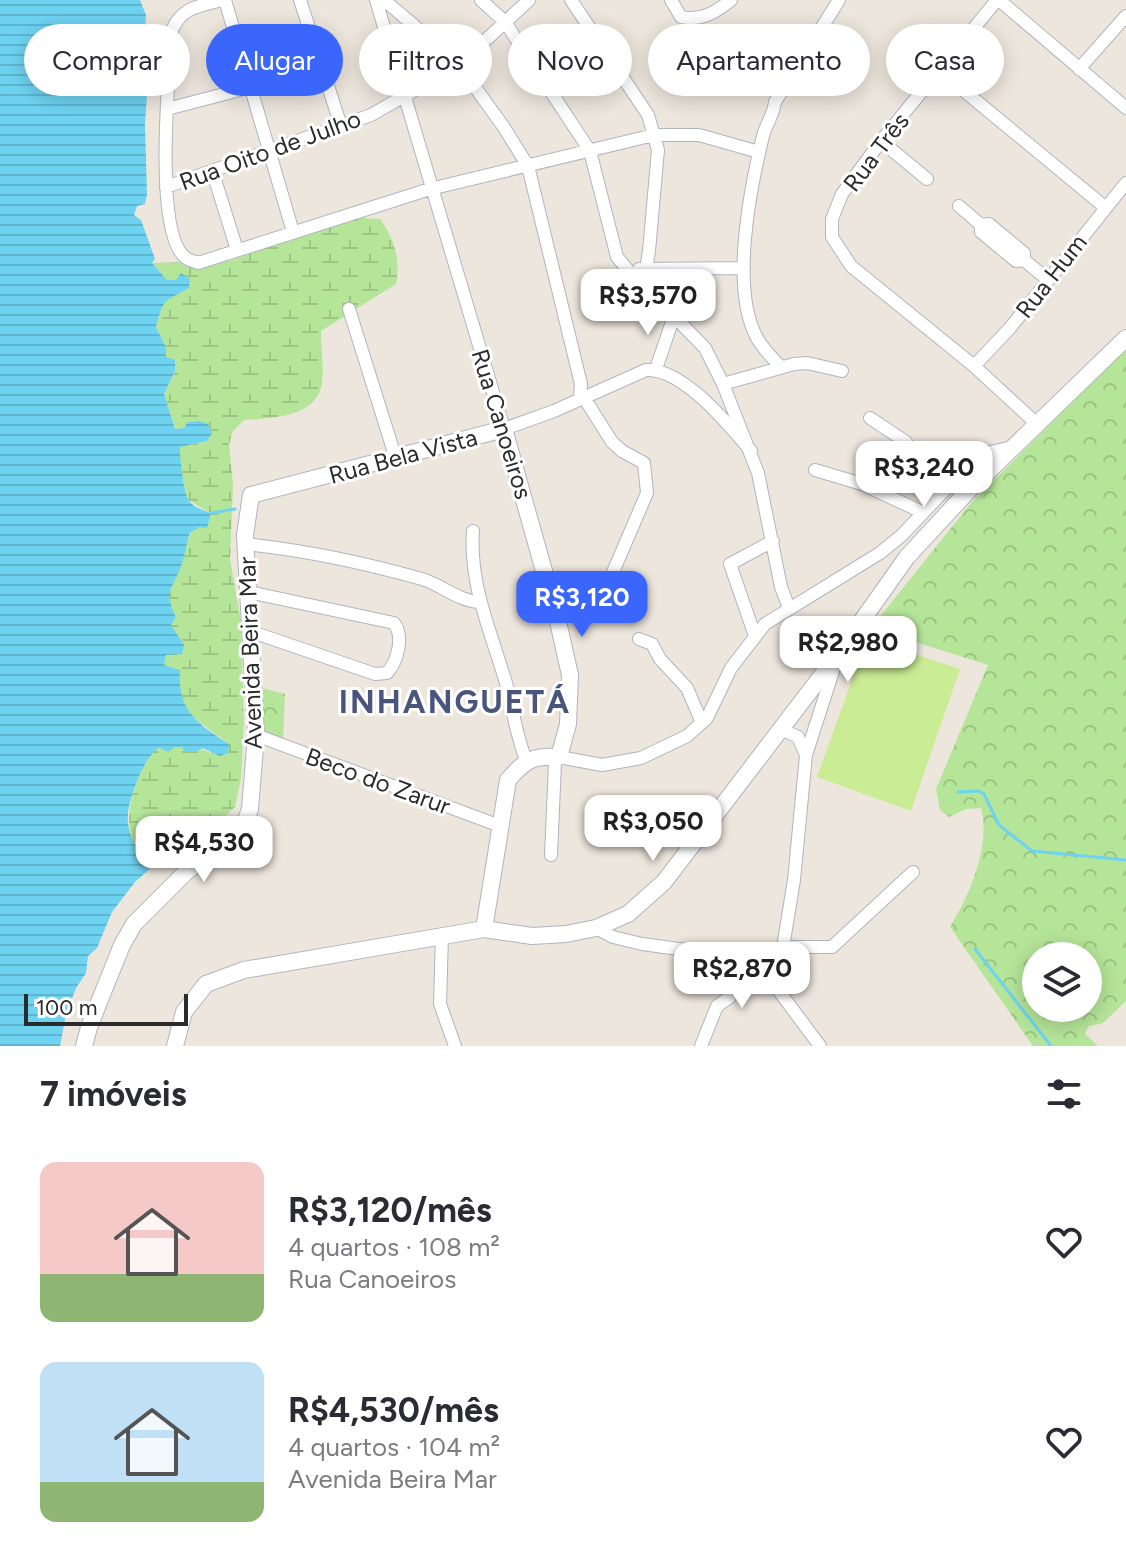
<!DOCTYPE html>
<html lang="pt">
<meta charset="utf-8">
<style>
body{margin:0;font-family:Figtree,sans-serif;background:#f2f2f3;color:#2b2b33;height:100vh;display:flex;flex-direction:column;font-size:30px;white-space:nowrap}
*{box-sizing:border-box;margin:0}
p{font-size:26px;color:#7c7c81}
.icon{flex:none;width:44px;height:44px;fill:none;stroke:currentColor;stroke-width:2;stroke-linecap:round;stroke-linejoin:round}
.map{position:relative;height:1046px;overflow:hidden}
.side{display:flex;flex-direction:column;background:#fff;flex:1}
.side>*{flex:none}
.guide{position:absolute;left:24px;top:24px;width:1078px;height:72px;display:flex;gap:16px}
.controls{position:absolute;left:1022px;top:942px;display:grid;gap:16px}
.controls a{display:grid;place-items:center;width:80px;height:80px;border-radius:50%;background:#fff;box-shadow:0 4px 20px #0003;font-size:40px}
.scale{position:absolute;left:24px;bottom:20px;width:164px;box-sizing:border-box;padding-left:8px;border:4px solid #2b2b2b;border-top:0;font-size:22px;line-height:28px;white-space:nowrap;color:#2b2b2b;-webkit-text-stroke:6px #fff;paint-order:stroke}
.price{position:absolute;translate:-50% -68px;padding:0 18px;border-radius:16px;background:#fff;color:#222;font-size:26px;line-height:52px;filter:drop-shadow(0 2px 4px #0008)}
.price::after{content:'';position:absolute;left:50%;top:48px;width:24px;height:18px;margin-left:-12px;background:inherit;clip-path:polygon(0 0,100% 0,50% 100%)}
.price.current{background:#3a66fd;color:#fff}
ul{padding:0;list-style:none}
li{display:flex;align-items:center;gap:24px;height:200px;padding:0 40px}
li span{display:grid;place-items:center;flex:none;width:224px;height:160px;border-radius:16px;color:#555}
li>.icon{margin-inline-start:auto}
span .icon{width:96px;height:96px;fill:#fffc;stroke-width:1}
li b{font-size:34px}
h2{display:flex;justify-content:space-between;align-items:center;height:96px;padding:0 40px;font-size:34px}
.tag{padding:0 28px;border-radius:36px;background:#fff;box-shadow:0 4px 20px #0003;font-size:28px;line-height:72px}
.tag.current{background:#3a66fd;color:#fff}
.map>svg:first-child{display:block}
</style>
<div class="map">
<svg width="1126" height="1046" viewBox="0 0 1126 1046">
<defs>
<pattern id="forest-crowns" width="20" height="18" patternUnits="userSpaceOnUse" patternTransform="scale(2)"><rect width="20" height="18" fill="#b5e599"/><path d="M2 6a3 3 0 1 1 6 0M12 15a3 3 0 1 1 6 0" fill="none" stroke="#9cc584"/></pattern>
<pattern id="wetland-marsh" width="20" height="14" patternUnits="userSpaceOnUse" patternTransform="scale(2)"><rect width="20" height="14" fill="#b5e599"/><path d="M1 5h8M5 5V1M11 12h8M15 12V8" fill="none" stroke="#9cc584"/></pattern>
<pattern id="water-rules" width="6" height="5" patternUnits="userSpaceOnUse" patternTransform="scale(2)"><rect width="6" height="5" fill="#6ed3f1"/><path d="M0 2.5h6" fill="none" stroke="#5fb5cf"/></pattern>
</defs>
<rect width="100%" height="100%" fill="#ede6dd"/>
<path fill="url(#forest-crowns)" fill-rule="evenodd" d="M 1126,349 L 1126,1001 L 1103,1023 L 1089,1026 L 1085,1034 L 1098,1046 L 1033,1046 L 950,927 C 970,894 991,846 981,808 L 966,809 L 949,817 L 940,810 L 936,789 L 988,665 L 871,628 L 971,503 ZM 1036,956 L 1088,956 L 1088,1008 L 1036,1008 Z
M 258,687 L 285,694 L 283,739 L 261,733 Z"/>
<path fill="url(#wetland-marsh)" d="M 348,217 L 380,219 C 394,238 401,260 396,284 L 321,331 C 321,348 324,366 322,382 C 318,418 271,418 244,420 L 233,431 L 229,444 L 233,484 L 230,559 L 241,621 L 244,720 L 241,779 L 235,807 L 214,826 L 172,857 L 163,858 L 159,852 L 146,858 C 114,830 134,782 152,751 C 170,745 194,744 210,753 L 229,744 L 190,715 L 164,665 L 165,655 L 176,636 L 171,625 L 176,617 C 173,611 169,605 169,598 C 169,593 189,535 192,531 C 199,524 206,522 210,513 L 187,499 L 178,455 L 180,447 L 207,441 L 184,428 L 175,429 L 164,394 L 175,371 L 166,357 L 166,347 L 156,327 C 161,310 163,296 182,292 L 176,280 L 167,280 L 152,263 L 230,261 Z"/>
<path fill="#caec94" d="M 867,638 L 960,669 L 911,811 L 817,777 Z"/>
<path fill="url(#water-rules)" d="M 0,0 L 140,0 L 146,15 L 145,32 L 150,53 L 145,124 L 147,194 L 145,204 L 137,206 L 134,215 L 141,220 L 155,259 L 152,263 L 167,280 L 176,280 L 181,273 L 190,279 L 189,288 C 164,302 164,297 156,327 L 166,347 L 166,357 L 175,360 L 175,371 L 164,394 L 175,429 L 184,428 L 188,422 L 200,421 L 208,424 L 212,433 L 207,441 L 180,447 C 179,453 184,494 188,499 C 192,507 203,510 211,513 L 207,528 L 199,527 L 190,533 C 186,544 185,556 181,566 C 173,589 163,590 176,617 L 171,625 L 184,645 L 182,654 L 166,655 L 164,665 L 180,670 C 177,711 197,723 229,744 L 228,753 L 220,756 L 202,748 L 196,752 L 185,752 L 182,747 L 174,747 L 168,752 L 160,748 C 145,753 130,797 128,813 C 126,829 134,848 146,858 L 159,852 L 162,858 L 135,882 L 112,912 L 97,948 L 88,956 L 86,973 L 76,988 L 66,1014 L 60,1046 L 0,1046 Z"/>
<g fill="none" stroke-linecap="round" stroke-linejoin="round">
<path stroke="#6ed3f1" stroke-width="3" d="M 211,513 L 235,509
M 958,792 L 978,791 L 984,794 L 999,825 L 1032,851 L 1126,860
M 975,949 L 1051,1046"/>
<defs>
<path id="street" d="M 222,0 C 199,6 182,7 172,30 C 169,71 153,235 186,258 C 190,261 194,261 198,263 L 430,189 L 654,135 L 699,135 L 759,152
M 225,0 L 293,232
M 300,0 L 341,126
M 376,0 L 504,429 L 554,411 L 646,370 C 683,368 729,425 751,451
M 384,0 L 456,61 L 503,126 L 528,166 L 581,384 L 580,398
M 481,0 L 505,22 L 590,151 L 617,257 L 643,288 L 664,306 L 705,348 L 723,384 L 758,473 L 781,587 L 789,608
M 571,0 L 648,115 L 658,150 L 649,251 L 643,288
M 671,0 L 681,17 C 701,21 715,13 731,0
M 997,0 L 881,141 L 842,194 L 832,219 L 832,237 L 851,266 L 974,366 L 1038,425
M 999,0 L 1126,108
M 1079,69 L 1126,16
M 940,71 L 1106,208
M 167,109 L 251,87
M 881,141 L 927,179
M 213,173 L 237,250
M 166,187 L 371,115 L 427,83 L 488,38 L 529,0
M 959,206 L 981,225 L 989,224 L 1024,253 L 1024,260 L 1047,279
M 981,225 L 981,232 L 1016,261 L 1024,260
M 639,269 L 744,268
M 349,309 L 396,459
M 974,366 L 1010,328 L 1126,183
M 781,367 C 772,358 763,349 757,338 C 730,289 750,189 763,136 C 766,124 774,114 775,102 L 839,0
M 656,369 L 674,316
M 723,384 L 794,364 L 807,363 L 842,371
M 870,418 L 906,442 L 919,469 L 943,491
M 815,470 L 862,484 L 922,512
M 473,531 C 469,584 491,632 506,683 C 513,709 516,737 527,762
M 245,544 C 304,550 365,563 422,579 C 442,585 458,601 479,602
M 249,592 L 394,623 C 404,636 398,661 387,673 L 375,674 L 252,632
M 557,617 L 582,608 L 599,607 L 606,600 L 610,579 L 647,493 L 644,463 L 622,451 L 612,442 L 583,396
M 755,636 L 730,564 L 773,541
M 639,639 L 652,644 L 660,659 L 687,688 L 702,723
M 781,729 L 798,737 L 806,755 L 794,880 L 783,947 L 779,991 L 820,1046
M 256,735 L 500,826
M 806,755 L 836,662
M 551,855 L 555,763 L 559,757 L 602,765 L 641,758 L 687,736 L 707,718 L 731,668 L 765,624 L 880,553 L 902,535 L 978,455 L 1012,447
M 596,928 L 613,937 L 642,944 L 753,959 L 783,947 L 832,947 L 913,872
M 442,935 L 440,1004 L 455,1046
M 701,1046 L 717,1006 L 730,997 L 753,959"/>
<path id="secondary" d="M 84,1046 L 89,1027 L 122,945 L 134,924 L 185,873 L 244,826 L 250,809 L 256,735 L 245,535 L 251,495 L 504,429 L 557,617 L 570,675 L 568,724 L 559,757 C 533,755 525,760 508,780 L 484,929
M 175,1046 L 184,1012 L 206,984 L 244,970 L 484,929 L 532,936 L 566,934 L 596,928 L 628,914 L 664,882 L 839,653 L 907,557 L 969,490 L 1126,338"/>
</defs>
<use href="#street" stroke="#b1b4bf" stroke-width="14"/>
<use href="#secondary" stroke="#b1b4bf" stroke-width="18"/>
<use href="#street" stroke="#fff" stroke-width="12"/>
<use href="#secondary" stroke="#fff" stroke-width="16"/>
</g>
<g text-anchor="middle" dominant-baseline="central" stroke-width="6" stroke-linejoin="round" paint-order="stroke">
<g font-size="24" fill="#2b2b2b" stroke="#fff">
<text transform="translate(270 150) rotate(-20)">Rua Oito de Julho</text>
<text transform="translate(876 152) rotate(-53)">Rua Três</text>
<text transform="translate(1051 276) rotate(-52)">Rua Hum</text>
<text transform="translate(502 424) rotate(73)">Rua Canoeiros</text>
<text transform="translate(403 456) rotate(-15)">Rua Bela Vista</text>
<text transform="translate(250 653) rotate(-92)">Avenida Beira Mar</text>
<text transform="translate(378 781) rotate(20)">Beco do Zarur</text>
</g>
<g font-size="32" font-weight="bold" letter-spacing="2" fill="#4a557d" stroke="#fff">
<text x="455" y="702">INHANGUETÁ</text>
</g>
</g>
</svg>
<div class="controls">
<a><svg class="icon" aria-label="layers" viewBox="0 0 24 24"><path d="M12 4l9 5-9 5-9-5zM3 14l9 5 9-5"/></svg></a>
</div>
<div class="scale">100 m</div>
<b class="price" style="left:648px;top:337px">R$3,570</b>
<b class="price" style="left:924px;top:509px">R$3,240</b>
<b class="price current" style="left:582px;top:639px">R$3,120</b>
<b class="price" style="left:848px;top:684px">R$2,980</b>
<b class="price" style="left:653px;top:863px">R$3,050</b>
<b class="price" style="left:204px;top:884px">R$4,530</b>
<b class="price" style="left:742px;top:1010px">R$2,870</b>
<div class="guide">
<a class="tag">Comprar</a>
<a class="tag current">Alugar</a>
<a class="tag">Filtros</a>
<a class="tag">Novo</a>
<a class="tag">Apartamento</a>
<a class="tag">Casa</a>
</div>
</div>
<section class="side">
<h2>7 imóveis<svg class="icon" aria-label="filters" viewBox="0 0 24 24"><path d="M4 7h16M4 17h16"/><circle cx="9" cy="7" r="2"/><circle cx="15" cy="17" r="2"/></svg></h2>
<ul>
<li><span style="background:linear-gradient(#f6c9c9 70%,#8fb573 0)"><svg class="icon" aria-label="home" viewBox="0 0 24 24"><path d="M3 11l9-7 9 7M6 9v11h12V9"/></svg></span><div><b>R$3,120/mês</b><p>4 quartos · 108 m²</p><p>Rua Canoeiros</p></div><svg class="icon" aria-label="heart" viewBox="0 0 24 24"><path d="M12 20l-8-8c-3-5 5-10 8-4 3-6 11-1 8 4z"/></svg></li>
<li><span style="background:linear-gradient(#bfe0f5 75%,#8fb573 0)"><svg class="icon" aria-label="home" viewBox="0 0 24 24"><path d="M3 11l9-7 9 7M6 9v11h12V9"/></svg></span><div><b>R$4,530/mês</b><p>4 quartos · 104 m²</p><p>Avenida Beira Mar</p></div><svg class="icon" aria-label="heart" viewBox="0 0 24 24"><path d="M12 20l-8-8c-3-5 5-10 8-4 3-6 11-1 8 4z"/></svg></li>
</ul>
</section>
